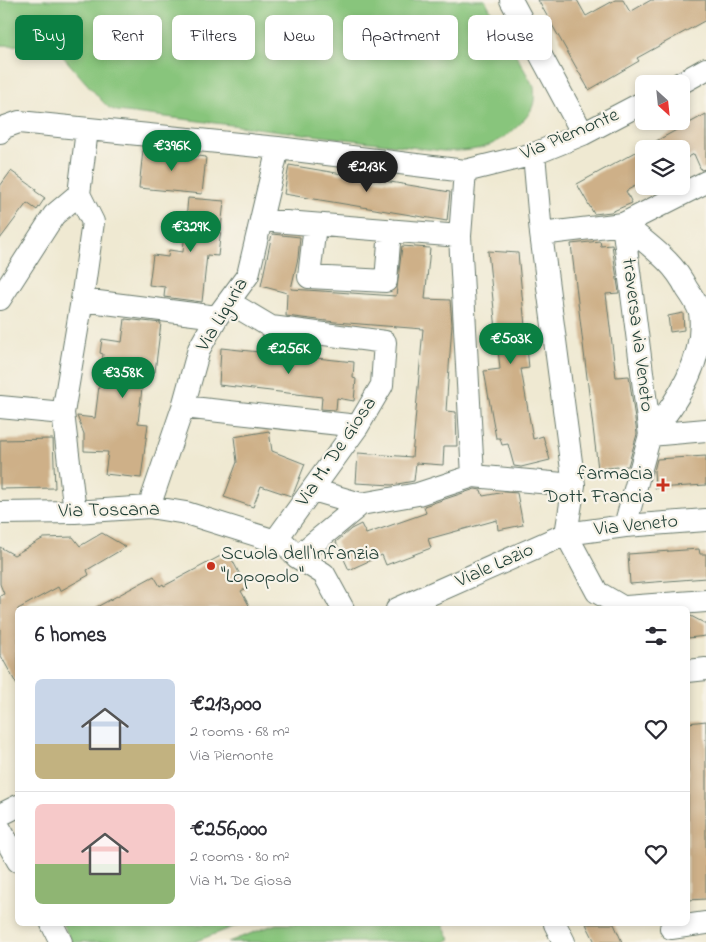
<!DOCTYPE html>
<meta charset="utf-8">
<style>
body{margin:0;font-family:"Indie Flower",sans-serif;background:#f7f7f7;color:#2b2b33;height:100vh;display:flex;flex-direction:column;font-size:19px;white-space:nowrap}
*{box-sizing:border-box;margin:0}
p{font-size:16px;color:#7c7c81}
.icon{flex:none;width:28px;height:28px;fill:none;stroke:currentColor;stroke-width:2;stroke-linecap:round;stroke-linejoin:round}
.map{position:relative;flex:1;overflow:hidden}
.panel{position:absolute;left:15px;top:606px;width:675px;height:320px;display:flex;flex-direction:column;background:#fff;border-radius:8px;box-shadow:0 2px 8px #0003}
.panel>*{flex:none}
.banner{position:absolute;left:15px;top:15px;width:676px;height:45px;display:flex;gap:10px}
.needle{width:32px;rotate:153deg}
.controls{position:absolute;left:635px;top:75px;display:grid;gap:10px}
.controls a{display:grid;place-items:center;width:55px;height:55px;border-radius:8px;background:#fff;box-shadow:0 2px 8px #0003;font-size:25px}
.price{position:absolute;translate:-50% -42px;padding:0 11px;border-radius:18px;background:#0b8043;color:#fff;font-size:16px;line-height:32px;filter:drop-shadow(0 1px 2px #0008)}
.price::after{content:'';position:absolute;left:50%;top:30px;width:15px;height:11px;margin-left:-8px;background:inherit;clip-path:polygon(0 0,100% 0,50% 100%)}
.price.current{background:#222;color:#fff}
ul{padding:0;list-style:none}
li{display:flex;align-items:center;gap:15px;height:125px;padding:0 20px}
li+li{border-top:1px solid #e1e1e2}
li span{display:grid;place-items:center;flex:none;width:140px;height:100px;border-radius:8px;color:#555}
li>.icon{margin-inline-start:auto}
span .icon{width:60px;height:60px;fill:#fffc;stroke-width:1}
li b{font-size:21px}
h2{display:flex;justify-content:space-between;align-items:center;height:60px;padding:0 20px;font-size:21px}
.pill{padding:0 18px;border-radius:8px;background:#fff;box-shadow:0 2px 8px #0003;font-size:18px;line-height:45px}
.pill.current{background:#0b8043;color:#fff}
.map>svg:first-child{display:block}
</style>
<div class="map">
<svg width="706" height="942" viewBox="0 0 706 942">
<rect width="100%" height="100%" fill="#f7f3e8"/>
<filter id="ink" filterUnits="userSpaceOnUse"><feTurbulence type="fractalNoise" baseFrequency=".02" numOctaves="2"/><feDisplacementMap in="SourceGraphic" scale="10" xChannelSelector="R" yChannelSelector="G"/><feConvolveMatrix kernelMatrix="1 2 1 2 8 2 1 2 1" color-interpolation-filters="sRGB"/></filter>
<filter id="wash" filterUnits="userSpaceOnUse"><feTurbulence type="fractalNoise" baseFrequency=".0096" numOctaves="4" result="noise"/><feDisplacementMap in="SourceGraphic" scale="20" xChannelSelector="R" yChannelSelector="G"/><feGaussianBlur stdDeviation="1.12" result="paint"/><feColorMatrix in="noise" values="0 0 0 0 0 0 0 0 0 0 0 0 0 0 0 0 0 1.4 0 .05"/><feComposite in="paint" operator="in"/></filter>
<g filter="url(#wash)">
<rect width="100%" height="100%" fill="#efe9d2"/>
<path fill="#88c57b" stroke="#548158" d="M 0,0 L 485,0 L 534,87 C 536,104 532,112 520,124 C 495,148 476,152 443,151 L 117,111 L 109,108 L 102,101 L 51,43 L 47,46 L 0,45 Z
M 62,924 L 241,924 L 194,942 L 72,942 Z
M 276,924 L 442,924 L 450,939 L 444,942 L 228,942 Z"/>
<g id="blocks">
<path fill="#ceb088" d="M 538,0 L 577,0 L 586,16 L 615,0 L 623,0 L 630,12 L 651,0 L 706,0 L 706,20 L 637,58 L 639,61 L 589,90 Z
M 706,114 L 706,169 L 701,170 L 694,154 L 681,161 L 681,149 L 644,149 L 644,181 L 626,191 L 632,203 L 611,212 L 594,214 L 577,184 Z
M 143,150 L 206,157 L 202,194 L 139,188 Z
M 289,165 L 450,192 L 447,221 L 284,194 Z
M 11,171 L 36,189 L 35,191 L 45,198 L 37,210 L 27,203 L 0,239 L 0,186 Z
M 188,198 L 224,201 L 218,256 L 207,255 L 202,302 L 164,297 L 165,287 L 149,285 L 153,255 L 168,257 L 169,250 L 183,252 Z
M 272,234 L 300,237 L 298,258 L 291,289 L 396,296 L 402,246 L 430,248 L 425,299 L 450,300 L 452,324 L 446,411 L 456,412 L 457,446 L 444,446 L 443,465 L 416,463 L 414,481 L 392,485 L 356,483 L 358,453 L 412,457 L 423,329 L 335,322 L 286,316 L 287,293 L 261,286 Z
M 600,241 L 601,246 L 612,245 L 619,293 L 606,294 L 616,377 L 629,376 L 637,434 L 628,466 L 598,469 L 571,244 Z
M 488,251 L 518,253 L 529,368 L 521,369 L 533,439 L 543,436 L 550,460 L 521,467 L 514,466 L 508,444 L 502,445 L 500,438 L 496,438 L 484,371 L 500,369 Z
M 683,313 L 684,330 L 670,332 L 668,316 Z
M 125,319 L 161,323 L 155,372 L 144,371 L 138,423 L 148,424 L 141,478 L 105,474 L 108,452 L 84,451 L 84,434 L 77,416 L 95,418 L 103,354 L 100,353 L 102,339 L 122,342 Z
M 221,348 L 354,362 L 353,378 L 356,379 L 354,401 L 337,398 L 336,410 L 321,409 L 322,397 L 219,385 Z
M 269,431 L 272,451 L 305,464 L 294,492 L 291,496 L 261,486 L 253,507 L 224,497 L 237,462 L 234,437 Z
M 53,439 L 55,488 L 0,489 L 0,440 Z
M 706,456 L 706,485 L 655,488 L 654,471 L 657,459 Z
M 475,489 L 481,490 L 483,496 L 505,492 L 517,493 L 523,525 L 498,530 L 497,520 L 428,539 L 431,548 L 386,565 L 382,555 L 349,570 L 336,542 L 351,529 L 361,524 L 366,534 L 426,513 L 424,506 Z
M 102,533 L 126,547 L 87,570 L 89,575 L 60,591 L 58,587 L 18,609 L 18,687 L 0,654 L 0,596 L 4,594 L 0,584 L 0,547 L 14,555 L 44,538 L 73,537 L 80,546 Z
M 699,549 L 700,554 L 706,554 L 706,578 L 630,584 L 628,554 Z
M 228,552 L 247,588 L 241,591 L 251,609 L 93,609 L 154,576 L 160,586 L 163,584 L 164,586 Z
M 689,615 L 706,624 L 706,636 L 688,638 L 688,616 Z
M 706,721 L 706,899 L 688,900 L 688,723 Z
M 586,924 L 614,924 L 622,942 L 595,942 Z"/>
</g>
</g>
<g filter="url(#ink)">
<use href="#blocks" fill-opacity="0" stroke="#68796b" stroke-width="1"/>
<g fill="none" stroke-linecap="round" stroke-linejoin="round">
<defs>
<path id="minor" d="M 511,0 L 583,134
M 679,84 L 706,69
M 0,132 L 5,127 L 19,122 L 278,148 L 465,171 L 534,154 L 583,134 L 644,102
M 534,154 L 541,234 L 574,485 L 566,534
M 465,171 L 460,236 L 473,476
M 261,220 L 460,236
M 315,225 L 309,277 L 386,281 L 390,230
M 541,234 L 623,224 L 650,435 L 625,526
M 0,299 L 54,215 L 79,194
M 82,300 L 217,317
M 229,302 L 271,327 L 385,342 L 382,385 L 358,426 L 275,541
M 0,407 L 63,413 L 82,300 L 93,222 L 79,194 L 87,130
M 183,407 L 358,426
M 63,413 L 75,512
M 650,435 C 677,403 706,357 700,312 C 697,304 692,296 687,289 C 682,279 675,269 667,261 C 653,247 638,236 623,224 L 706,182
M 650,435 L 706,430
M 313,490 L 361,504
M 149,507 L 183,407 L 199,349 L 217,317 L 248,275 L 278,148
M 0,513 L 75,512 L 149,507 L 186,513 L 285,544 L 297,557 L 324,574 L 343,609
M 566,534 L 597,592 L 626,609
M 297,557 L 361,504 L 418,494 L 473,476 L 574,485
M 626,607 L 706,601
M 397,609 L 566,534 L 625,526 L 706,520
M 688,671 L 706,669
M 0,815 L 18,806
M 0,829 L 18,861
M 52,924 L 61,942
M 555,924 L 564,942
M 671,928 L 706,923"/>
</defs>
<use href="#minor" stroke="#68796b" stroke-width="24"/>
<use href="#minor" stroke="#fff" stroke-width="22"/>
</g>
</g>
<g fill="#c8321e" stroke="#f7f3e8" stroke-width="2">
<path d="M660.5 477.5h5v5h5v5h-5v5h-5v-5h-5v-5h5z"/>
<circle cx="211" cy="566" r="5"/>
</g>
<g text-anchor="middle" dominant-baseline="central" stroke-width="4.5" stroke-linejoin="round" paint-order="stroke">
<g font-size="20" fill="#1f3d34" stroke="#f7f3e8">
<text transform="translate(570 135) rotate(-23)">Via Piemonte</text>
<text transform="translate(223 315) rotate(-59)">Via Liguria</text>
<text transform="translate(637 335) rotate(83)">traversa via Veneto</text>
<text transform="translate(337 452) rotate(-56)">Via M. De Giosa</text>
<text transform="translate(109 511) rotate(-1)">Via Toscana</text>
<text transform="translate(636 526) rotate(-6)">Via Veneto</text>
<text transform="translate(495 566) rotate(-24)">Viale Lazio</text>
</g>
<g font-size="20" fill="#1f3d34" stroke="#f7f3e8" text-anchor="end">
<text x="653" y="474">farmacia<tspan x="653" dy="23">Dott. Francia</tspan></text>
<text x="221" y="554" text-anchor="start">Scuola dell'Infanzia<tspan x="221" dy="23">"Lopopolo"</tspan></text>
</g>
</g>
</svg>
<div class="controls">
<a><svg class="needle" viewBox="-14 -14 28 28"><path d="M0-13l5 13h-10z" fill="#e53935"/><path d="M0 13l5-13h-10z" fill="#7c7c81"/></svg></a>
<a><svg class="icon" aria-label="layers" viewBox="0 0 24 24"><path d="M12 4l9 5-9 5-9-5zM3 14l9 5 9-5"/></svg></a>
</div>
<b class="price" style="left:172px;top:172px">€396K</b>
<b class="price current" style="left:367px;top:193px">€213K</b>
<b class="price" style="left:191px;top:253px">€329K</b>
<b class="price" style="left:511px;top:365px">€503K</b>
<b class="price" style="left:289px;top:375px">€256K</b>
<b class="price" style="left:123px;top:399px">€358K</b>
<div class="banner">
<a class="pill current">Buy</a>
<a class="pill">Rent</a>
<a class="pill">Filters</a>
<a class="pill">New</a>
<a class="pill">Apartment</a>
<a class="pill">House</a>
</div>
<section class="panel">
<h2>6 homes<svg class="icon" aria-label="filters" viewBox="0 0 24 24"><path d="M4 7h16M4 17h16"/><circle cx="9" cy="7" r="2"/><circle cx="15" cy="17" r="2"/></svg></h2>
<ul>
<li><span style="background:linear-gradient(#c9d6e8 65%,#c2b280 0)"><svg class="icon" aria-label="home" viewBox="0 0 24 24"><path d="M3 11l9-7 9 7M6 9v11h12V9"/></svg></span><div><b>€213,000</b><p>2 rooms · 68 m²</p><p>Via Piemonte</p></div><svg class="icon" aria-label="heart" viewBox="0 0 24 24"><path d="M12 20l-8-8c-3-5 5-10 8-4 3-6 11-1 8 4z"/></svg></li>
<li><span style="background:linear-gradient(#f6c9c9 60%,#8fb573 0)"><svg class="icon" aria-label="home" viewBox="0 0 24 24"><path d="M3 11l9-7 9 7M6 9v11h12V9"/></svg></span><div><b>€256,000</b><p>2 rooms · 80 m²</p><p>Via M. De Giosa</p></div><svg class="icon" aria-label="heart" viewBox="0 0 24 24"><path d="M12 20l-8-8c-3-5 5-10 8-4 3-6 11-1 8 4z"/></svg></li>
</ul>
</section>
</div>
